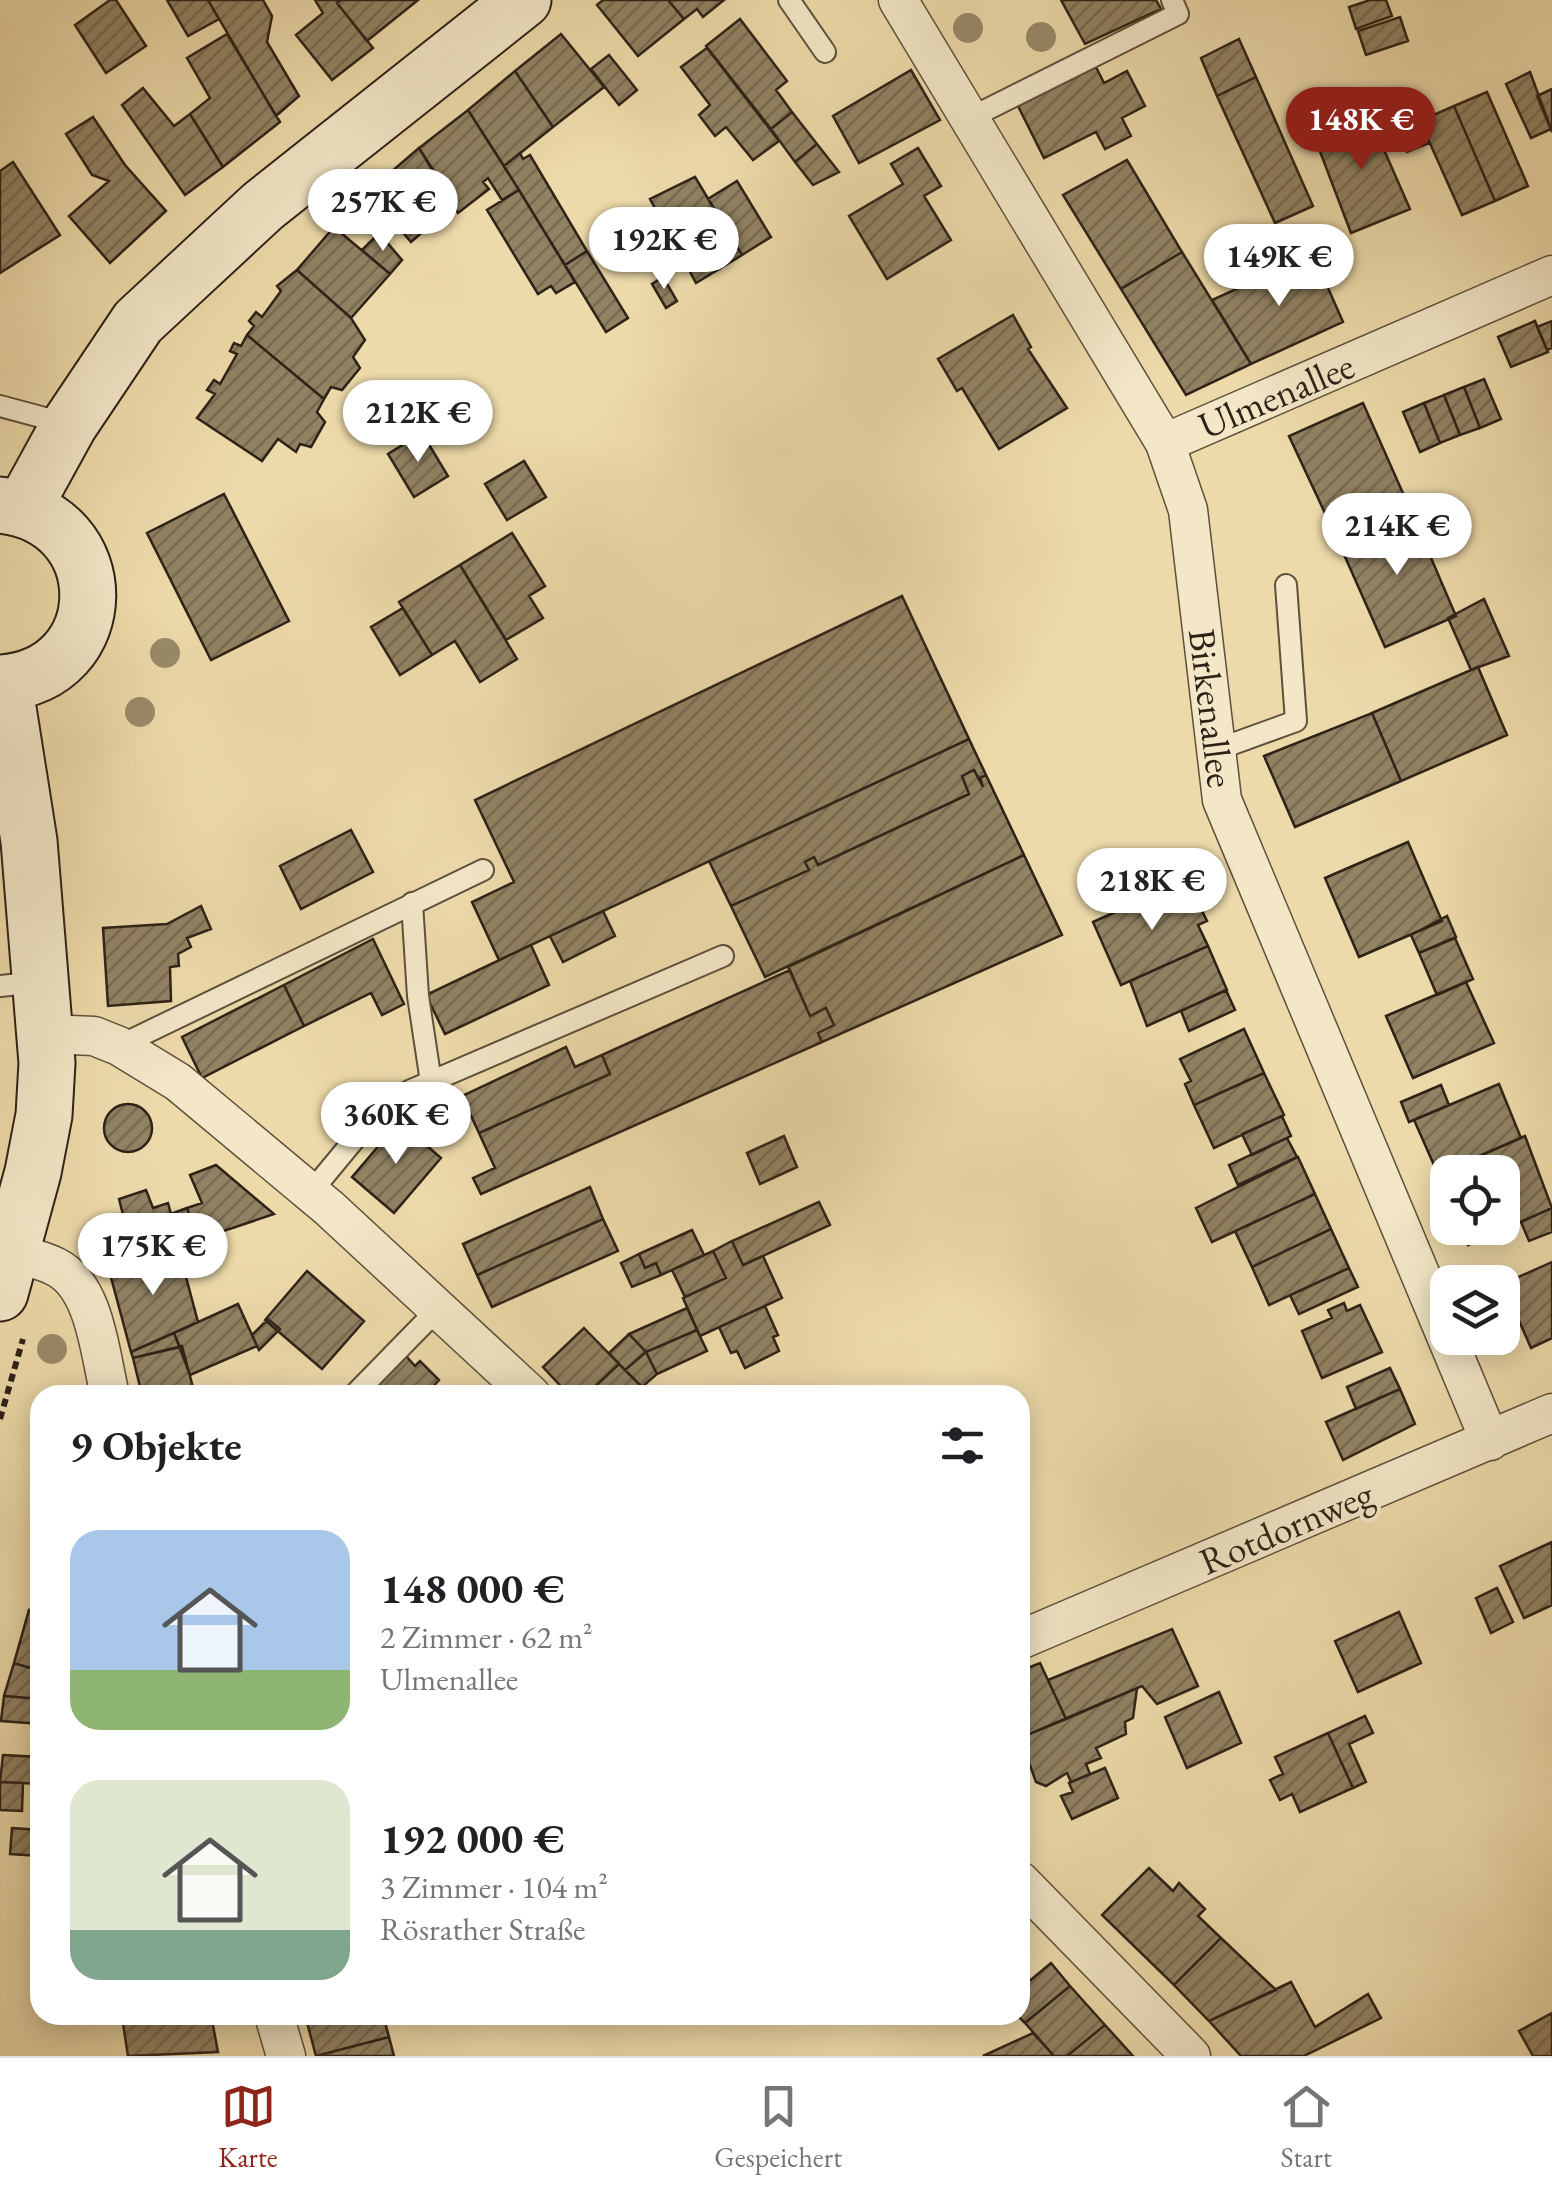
<!DOCTYPE html>
<html lang="de">
<meta charset="utf-8">
<style>
body{margin:0;font-family:"EB Garamond",serif;background:#f6f6f6;color:#202124;height:100vh;display:flex;flex-direction:column;font-size:38px;white-space:nowrap}
*{box-sizing:border-box;margin:0}
p{font-size:32px;color:#757577}
.icon{flex:none;width:55px;height:55px;fill:none;stroke:currentColor;stroke-width:2;stroke-linecap:round;stroke-linejoin:round}
.map{position:relative;flex:1;overflow:hidden}
.panel{position:absolute;left:30px;top:1385px;width:1000px;height:640px;display:flex;flex-direction:column;background:#fff;border-radius:30px;box-shadow:0 5px 25px #0003}
.panel>*{flex:none}
.buttons{position:absolute;left:1430px;top:1155px;display:grid;gap:20px}
.buttons a{display:grid;place-items:center;width:90px;height:90px;border-radius:20px;background:#fff;box-shadow:0 5px 25px #0003;font-size:50px}
.price{position:absolute;translate:-50% -85px;padding:0 22px;border-radius:35px;background:#fff;color:#222;font-size:32px;line-height:65px;filter:drop-shadow(0 2px 5px #0008)}
.price::after{content:'';position:absolute;left:50%;top:60px;width:30px;height:22px;margin-left:-15px;background:inherit;clip-path:polygon(0 0,100% 0,50% 100%)}
.price.selected{background:#8f2418;color:#fff}
ul{padding:0;list-style:none}
li{display:flex;align-items:center;gap:30px;height:250px;padding:0 40px}
li span{display:grid;place-items:center;flex:none;width:280px;height:200px;border-radius:30px;color:#555}
li>.icon{margin-inline-start:auto}
span .icon{width:120px;height:120px;fill:#fffc;stroke-width:1}
li b{font-size:42px}
h2{display:flex;justify-content:space-between;align-items:center;height:120px;padding:0 40px;font-size:42px}
.tab-bar{display:flex;justify-content:space-around;align-items:center;height:140px;border-top:2px solid #e0e0e0;background:#fff;font-size:28px;color:#757577}
.tab-bar a{display:grid;justify-items:center;gap:5px}
.tab-bar .selected{color:#8f2418}
.map>svg:first-child{display:block}
</style>
<div class="map">
<svg width="1552" height="2056" viewBox="0 0 1552 2056">
<defs>
<pattern id="building-hatch" width="6" height="6" patternUnits="userSpaceOnUse" patternTransform="scale(2.5)"><rect width="6" height="6" fill="#918263"/><path d="M-1 1l2-2M0 6l6-6M5 7l2-2" fill="none" stroke="#776a51"/></pattern>
</defs>
<rect width="100%" height="100%" fill="#eddaaa"/>
<filter id="stains"><feTurbulence type="fractalNoise" baseFrequency=".002" numOctaves="4"/><feColorMatrix values="0 0 0 0 .2 0 0 0 0 .09 0 0 0 0 .02 0 0 0 .5 -.17"/></filter>
<radialGradient id="worn" r=".72"><stop offset=".6" stop-color="#630" stop-opacity="0"/><stop offset="1" stop-color="#630" stop-opacity=".3"/></radialGradient>
<path fill="url(#building-hatch)" stroke="#2e2217" stroke-width="2.5" d="M 110,0 L 116,0 L 146,46 L 106,73 L 75,25 Z
M 167,0 L 208,0 L 219,19 L 188,36 Z
M 208,0 L 263,0 L 272,16 L 267,42 L 299,96 L 276,116 Z
M 315,0 L 341,0 L 337,3 L 373,48 L 332,80 L 296,35 L 323,13 Z
M 341,0 L 418,0 L 367,41 L 337,3 Z
M 603,0 L 668,0 L 684,19 L 638,56 L 597,5 Z
M 668,0 L 724,0 L 703,17 L 697,9 L 684,19 Z
M 1061,0 L 1156,0 L 1161,9 L 1085,44 Z
M 1370,0 L 1386,0 L 1392,16 L 1356,29 L 1349,7 Z
M 1400,17 L 1408,41 L 1366,55 L 1358,31 Z
M 740,19 L 787,81 L 776,90 L 792,112 L 771,129 L 706,46 Z
M 227,34 L 280,122 L 223,167 L 190,114 L 210,98 L 187,58 Z
M 561,34 L 604,87 L 553,127 L 515,71 Z
M 1239,39 L 1256,77 L 1217,96 L 1201,58 Z
M 707,48 L 779,141 L 753,160 L 726,127 L 715,136 L 699,115 L 710,105 L 681,67 Z
M 609,55 L 637,90 L 619,105 L 591,69 Z
M 1096,67 L 1104,83 L 1127,71 L 1145,106 L 1122,118 L 1131,136 L 1105,149 L 1096,132 L 1044,158 L 1018,106 Z
M 911,70 L 940,120 L 859,163 L 833,116 Z
M 515,71 L 553,127 L 504,166 L 468,110 Z
M 1530,72 L 1551,129 L 1531,138 L 1506,84 Z
M 1256,77 L 1313,206 L 1275,223 L 1217,96 Z
M 143,88 L 174,126 L 190,114 L 223,167 L 185,195 L 122,105 Z
M 1552,89 L 1552,132 L 1537,96 Z
M 1487,92 L 1528,186 L 1495,201 L 1454,106 Z
M 1408,93 L 1429,143 L 1407,152 L 1385,103 Z
M 1454,106 L 1495,201 L 1462,215 L 1420,121 Z
M 468,110 L 519,190 L 502,200 L 488,178 L 483,182 L 489,189 L 458,213 L 419,148 Z
M 1367,111 L 1410,209 L 1351,233 L 1313,133 Z
M 792,112 L 817,144 L 795,162 L 771,129 Z
M 93,117 L 125,165 L 166,211 L 110,263 L 69,216 L 109,181 L 92,175 L 66,134 Z
M 817,144 L 839,172 L 813,185 L 795,162 Z
M 419,148 L 455,204 L 411,242 L 368,192 Z
M 918,148 L 941,186 L 924,196 L 951,240 L 887,279 L 849,216 L 903,184 L 891,164 Z
M 520,153 L 523,159 L 530,155 L 587,251 L 565,265 L 504,166 Z
M 1127,160 L 1182,252 L 1121,289 L 1063,195 Z
M 13,162 L 60,235 L 0,273 L 0,171 Z
M 695,177 L 727,230 L 680,253 L 650,199 Z
M 737,181 L 771,237 L 742,255 L 708,199 Z
M 519,190 L 575,282 L 556,293 L 551,286 L 538,294 L 487,210 Z
M 334,227 L 390,274 L 351,318 L 297,270 Z
M 727,230 L 742,255 L 696,283 L 680,253 Z
M 379,233 L 402,260 L 390,274 L 362,250 Z
M 587,251 L 628,318 L 606,332 L 565,265 Z
M 1182,252 L 1251,364 L 1186,395 L 1121,289 Z
M 1313,254 L 1343,322 L 1251,364 L 1212,300 Z
M 297,270 L 351,318 L 365,340 L 353,357 L 360,368 L 342,390 L 331,387 L 324,399 L 247,335 L 254,326 L 249,321 L 256,312 L 262,317 L 281,291 L 277,286 Z
M 663,277 L 677,301 L 666,308 L 652,284 Z
M 1013,315 L 1031,347 L 1028,349 L 1067,408 L 999,449 L 962,388 L 957,391 L 938,359 Z
M 1535,321 L 1548,352 L 1511,367 L 1498,337 Z
M 1552,321 L 1552,348 L 1547,350 L 1537,327 Z
M 247,335 L 324,399 L 317,412 L 325,422 L 311,447 L 300,444 L 296,452 L 278,439 L 262,461 L 197,418 L 215,394 L 207,390 L 214,380 L 220,384 L 237,354 L 230,351 L 234,343 L 241,346 Z
M 1484,379 L 1501,419 L 1480,428 L 1464,387 Z
M 1464,387 L 1480,428 L 1460,435 L 1444,395 Z
M 1444,395 L 1460,435 L 1440,443 L 1424,403 Z
M 1363,403 L 1410,509 L 1338,541 L 1289,436 Z
M 1424,403 L 1440,443 L 1420,452 L 1403,412 Z
M 422,433 L 448,476 L 414,497 L 388,454 Z
M 524,461 L 546,497 L 507,520 L 485,484 Z
M 224,494 L 289,621 L 211,660 L 147,533 Z
M 1410,509 L 1456,616 L 1385,647 L 1338,541 Z
M 512,533 L 545,586 L 529,596 L 543,618 L 506,640 L 460,565 Z
M 460,565 L 517,659 L 480,682 L 455,641 L 432,655 L 399,602 Z
M 902,596 L 969,739 L 499,960 L 472,902 L 514,882 L 475,800 Z
M 1484,599 L 1509,656 L 1471,670 L 1448,618 Z
M 403,608 L 432,655 L 400,675 L 371,627 Z
M 1478,667 L 1507,735 L 1401,781 L 1372,713 Z
M 1372,713 L 1401,781 L 1295,827 L 1264,756 Z
M 969,739 L 986,775 L 980,778 L 983,787 L 974,770 L 962,776 L 969,794 L 818,865 L 814,857 L 805,862 L 809,870 L 731,906 L 709,861 Z
M 974,770 L 983,787 L 980,778 L 986,775 L 1024,855 L 765,977 L 731,906 L 809,870 L 805,862 L 814,857 L 818,865 L 969,794 L 962,776 Z
M 351,830 L 373,872 L 301,909 L 280,866 Z
M 1408,842 L 1442,921 L 1359,957 L 1325,878 Z
M 1024,855 L 1062,935 L 822,1042 L 818,1033 L 834,1025 L 826,1008 L 810,1016 L 788,967 Z
M 1180,883 L 1189,905 L 1197,901 L 1207,921 L 1198,925 L 1208,946 L 1121,985 L 1093,922 Z
M 201,906 L 211,929 L 187,938 L 191,947 L 178,954 L 179,966 L 170,967 L 171,1001 L 108,1006 L 103,928 L 167,924 Z
M 603,911 L 615,936 L 563,962 L 550,936 Z
M 1447,916 L 1456,937 L 1419,953 L 1411,935 Z
M 1455,938 L 1473,979 L 1437,995 L 1419,953 Z
M 373,939 L 404,1004 L 382,1015 L 371,993 L 304,1026 L 284,985 Z
M 531,945 L 549,985 L 445,1034 L 426,995 Z
M 1208,946 L 1227,990 L 1147,1026 L 1130,981 Z
M 790,970 L 810,1016 L 826,1008 L 834,1025 L 818,1033 L 822,1042 L 481,1194 L 473,1178 L 495,1168 L 479,1133 L 610,1074 L 602,1055 Z
M 1466,982 L 1494,1043 L 1413,1078 L 1386,1016 Z
M 284,985 L 304,1026 L 202,1078 L 182,1037 Z
M 1226,990 L 1235,1010 L 1189,1031 L 1181,1011 Z
M 1244,1029 L 1264,1073 L 1194,1105 L 1185,1084 L 1191,1081 L 1180,1059 Z
M 566,1047 L 575,1067 L 602,1055 L 610,1074 L 479,1133 L 462,1096 Z
M 1264,1073 L 1284,1115 L 1214,1148 L 1194,1105 Z
M 1499,1084 L 1521,1138 L 1438,1174 L 1414,1120 Z
M 1441,1085 L 1449,1105 L 1409,1122 L 1401,1102 Z
M104 1128a24 24 0 1 1 48 0a24 24 0 1 1-48 0Z
M 1282,1116 L 1291,1136 L 1252,1155 L 1242,1134 Z
M 399,1122 L 441,1158 L 394,1213 L 352,1177 Z
M 784,1136 L 797,1167 L 760,1184 L 747,1153 Z
M 1525,1136 L 1552,1208 L 1468,1245 L 1461,1228 L 1502,1228 L 1502,1172 L 1448,1172 L 1448,1197 L 1438,1174 Z
M 1287,1138 L 1297,1157 L 1238,1185 L 1229,1165 Z
M 1298,1157 L 1315,1194 L 1212,1242 L 1196,1208 Z
M 216,1165 L 274,1214 L 197,1240 L 187,1208 L 202,1203 L 190,1175 Z
M 590,1187 L 603,1219 L 477,1275 L 463,1244 Z
M 146,1190 L 153,1208 L 168,1203 L 171,1214 L 187,1208 L 197,1240 L 135,1261 L 119,1199 Z
M 1315,1194 L 1331,1229 L 1252,1267 L 1235,1231 Z
M 819,1202 L 830,1225 L 743,1265 L 732,1241 Z
M 1552,1208 L 1552,1232 L 1529,1241 L 1521,1222 Z
M 603,1219 L 618,1251 L 492,1307 L 477,1275 Z
M 1331,1229 L 1349,1268 L 1269,1305 L 1252,1267 Z
M 692,1230 L 704,1255 L 661,1275 L 656,1263 L 645,1268 L 639,1254 Z
M 732,1241 L 743,1265 L 763,1256 L 782,1298 L 700,1336 L 683,1298 L 726,1278 L 713,1251 Z
M 178,1247 L 198,1322 L 131,1352 L 109,1270 Z
M 713,1251 L 726,1278 L 685,1297 L 672,1270 Z
M 639,1254 L 645,1268 L 656,1263 L 661,1275 L 632,1287 L 621,1263 Z
M 1552,1262 L 1552,1338 L 1531,1348 L 1503,1284 Z
M 1349,1268 L 1358,1287 L 1299,1314 L 1290,1295 Z
M 307,1271 L 364,1321 L 322,1369 L 265,1320 Z
M 1344,1303 L 1347,1311 L 1360,1305 L 1382,1352 L 1322,1378 L 1302,1331 L 1332,1318 L 1328,1310 Z
M 238,1304 L 257,1346 L 190,1375 L 174,1333 Z
M 765,1306 L 778,1335 L 773,1337 L 779,1351 L 745,1368 L 737,1351 L 731,1353 L 719,1327 Z
M 687,1308 L 697,1330 L 646,1352 L 629,1334 Z
M 268,1319 L 280,1329 L 259,1350 L 252,1335 Z
M 584,1328 L 619,1364 L 586,1395 L 569,1395 L 543,1367 Z
M 697,1330 L 707,1351 L 657,1374 L 646,1352 Z
M 174,1333 L 180,1347 L 133,1358 L 131,1352 Z
M 629,1334 L 646,1352 L 625,1370 L 609,1353 Z
M 182,1346 L 195,1395 L 142,1395 L 133,1358 Z
M 646,1352 L 657,1374 L 642,1387 L 625,1370 Z
M 406,1356 L 415,1366 L 420,1361 L 439,1380 L 430,1390 L 434,1395 L 367,1395 Z
M 619,1364 L 650,1395 L 586,1395 Z
M 1390,1368 L 1400,1389 L 1356,1409 L 1347,1387 Z
M 1400,1389 L 1415,1424 L 1343,1460 L 1326,1422 Z
M 1552,1542 L 1552,1605 L 1524,1618 L 1500,1566 Z
M 1497,1588 L 1513,1622 L 1491,1633 L 1476,1598 Z
M 29,1610 L 40,1614 L 40,1671 L 14,1663 Z
M 1399,1612 L 1421,1663 L 1358,1692 L 1335,1641 Z
M 1172,1629 L 1198,1686 L 1157,1704 L 1142,1686 L 1066,1719 L 1048,1680 Z
M 14,1663 L 40,1671 L 40,1699 L 4,1696 Z
M 1040,1663 L 1066,1719 L 1020,1738 L 1020,1683 L 1024,1681 L 1020,1671 Z
M 1137,1688 L 1133,1718 L 1125,1722 L 1126,1734 L 1096,1748 L 1101,1758 L 1086,1764 L 1090,1774 L 1071,1782 L 1067,1773 L 1046,1786 L 1036,1782 L 1020,1738 Z
M 1219,1692 L 1241,1743 L 1187,1768 L 1165,1717 Z
M 4,1696 L 40,1699 L 40,1724 L 1,1721 Z
M 1365,1716 L 1373,1733 L 1349,1744 L 1366,1782 L 1353,1788 L 1328,1733 Z
M 1328,1733 L 1353,1788 L 1300,1812 L 1292,1794 L 1280,1800 L 1270,1780 L 1283,1774 L 1275,1757 Z
M 3,1755 L 40,1757 L 40,1784 L 0,1782 Z
M 1105,1768 L 1118,1798 L 1072,1819 L 1061,1796 L 1073,1792 L 1069,1783 Z
M 0,1782 L 23,1783 L 22,1811 L 0,1810 Z
M 12,1828 L 40,1830 L 40,1856 L 10,1854 Z
M 1149,1868 L 1173,1891 L 1179,1883 L 1205,1909 L 1198,1916 L 1221,1938 L 1174,1985 L 1102,1915 Z
M 1221,1938 L 1276,1990 L 1209,2021 L 1174,1985 Z
M 1051,1963 L 1070,1986 L 1025,2023 L 1017,2015 L 1020,1989 Z
M 1291,1982 L 1315,2027 L 1368,1994 L 1381,2018 L 1304,2056 L 1241,2056 L 1209,2021 Z
M 1070,1986 L 1105,2025 L 1067,2056 L 1054,2056 L 1025,2023 Z
M 1552,2013 L 1552,2056 L 1533,2056 L 1519,2031 Z
M 211,2015 L 218,2052 L 128,2056 L 122,2017 Z
M 305,2015 L 383,2015 L 389,2037 L 316,2056 Z
M 1105,2025 L 1133,2056 L 1067,2056 Z
M 1033,2033 L 1054,2056 L 983,2056 Z
M 389,2037 L 394,2056 L 316,2056 Z"/>
<g fill="none" stroke-linecap="round" stroke-linejoin="round">
<defs>
<path id="service" d="M 789,0 L 825,52
M 970,118 L 1178,14 L 1172,0
M 0,406 L 67,424
M 1216,750 L 1296,721 L 1286,585
M 412,903 L 418,996 L 431,1082
M 0,986 L 38,982
M 119,1046 L 483,870
M 311,1192 L 378,1111 L 409,1091 L 723,956
M 354,1395 L 438,1309"/>
<path id="minor" d="M 898,0 L 1165,443 L 1188,510 L 1222,800 L 1490,1441
M 1165,443 L 1552,275
M 47,1034 L 94,1036 L 119,1046 L 178,1082 L 329,1208 L 531,1395
M 11,1252 C 26,1257 43,1260 56,1267 C 96,1287 100,1356 110,1395
M 1020,1640 L 1552,1413
M 1020,1881 L 1191,2056
M 274,2015 L 286,2056"/>
<path id="secondary" d="M 0,505 C 118,517 116,676 0,683
M 24,507 L 69,425 L 138,322 L 263,206 L 523,0
M 0,1293 L 33,1172 L 44,1115 L 47,1063 L 29,841 L 4,683"/>
</defs>
<use href="#service" stroke="#5e503c" stroke-width="24"/>
<use href="#minor" stroke="#5e503c" stroke-width="41"/>
<use href="#secondary" stroke="#2e2217" stroke-width="59"/>
<path stroke="#2e2217" stroke-width="6" stroke-dasharray="8 5" stroke-linecap="butt" d="M 0,1419 L 23,1339"/>
<use href="#service" stroke="#f3e7c8" stroke-width="20"/>
<use href="#minor" stroke="#f3e7c8" stroke-width="38"/>
<use href="#secondary" stroke="#f3e7c8" stroke-width="55"/>
</g>
<g fill="#9a8a6a">
<circle cx="968" cy="28" r="15"/>
<circle cx="1041" cy="37" r="15"/>
<circle cx="165" cy="653" r="15"/>
<circle cx="140" cy="712" r="15"/>
<circle cx="52" cy="1349" r="15"/>
</g>
<g text-anchor="middle" dominant-baseline="central" stroke-width="8" stroke-linejoin="round" paint-order="stroke">
<g font-size="38" fill="#2e2217" stroke="#f3e7c8">
<text transform="translate(1276 395) rotate(-23)">Ulmenallee</text>
<text transform="translate(1212 708) rotate(83)">Birkenallee</text>
<text transform="translate(1286 1527) rotate(-23)">Rotdornweg</text>
</g>
</g>
<rect width="100%" height="100%" filter="url(#stains)"/>
<rect width="100%" height="100%" fill="url(#worn)"/>
</svg>
<div class="buttons">
<a><svg class="icon" aria-label="locate" viewBox="0 0 24 24"><circle cx="12" cy="12" r="6"/><path d="M12 2v4M12 18v4M2 12h4M18 12h4"/></svg></a>
<a><svg class="icon" aria-label="layers" viewBox="0 0 24 24"><path d="M12 4l9 5-9 5-9-5zM3 14l9 5 9-5"/></svg></a>
</div>
<b class="price selected" style="left:1361px;top:172px">148K €</b>
<b class="price" style="left:383px;top:254px">257K €</b>
<b class="price" style="left:664px;top:292px">192K €</b>
<b class="price" style="left:1279px;top:309px">149K €</b>
<b class="price" style="left:418px;top:465px">212K €</b>
<b class="price" style="left:1397px;top:578px">214K €</b>
<b class="price" style="left:1152px;top:933px">218K €</b>
<b class="price" style="left:396px;top:1167px">360K €</b>
<b class="price" style="left:153px;top:1298px">175K €</b>
<section class="panel">
<h2>9 Objekte<svg class="icon" aria-label="filters" viewBox="0 0 24 24"><path d="M4 7h16M4 17h16"/><circle cx="9" cy="7" r="2"/><circle cx="15" cy="17" r="2"/></svg></h2>
<ul>
<li><span style="background:linear-gradient(#a9c7e8 70%,#8fb573 0)"><svg class="icon" aria-label="home" viewBox="0 0 24 24"><path d="M3 11l9-7 9 7M6 9v11h12V9"/></svg></span><div><b>148 000 €</b><p>2 Zimmer · 62 m²</p><p>Ulmenallee</p></div></li>
<li><span style="background:linear-gradient(#dfe7d0 75%,#7fa58c 0)"><svg class="icon" aria-label="home" viewBox="0 0 24 24"><path d="M3 11l9-7 9 7M6 9v11h12V9"/></svg></span><div><b>192 000 €</b><p>3 Zimmer · 104 m²</p><p>Rösrather Straße</p></div></li>
</ul>
</section>
</div>
<nav class="tab-bar">
<a class="selected"><svg class="icon" aria-label="map" viewBox="0 0 24 24"><path d="M3 6l6-2 6 2 6-2v14l-6 2-6-2-6 2zM9 4v14M15 6v14"/></svg>Karte</a>
<a><svg class="icon" aria-label="saved" viewBox="0 0 24 24"><path d="M7 4h10v16l-5-4-5 4z"/></svg>Gespeichert</a>
<a><svg class="icon" aria-label="home" viewBox="0 0 24 24"><path d="M3 11l9-7 9 7M6 9v11h12V9"/></svg>Start</a>
</nav>
